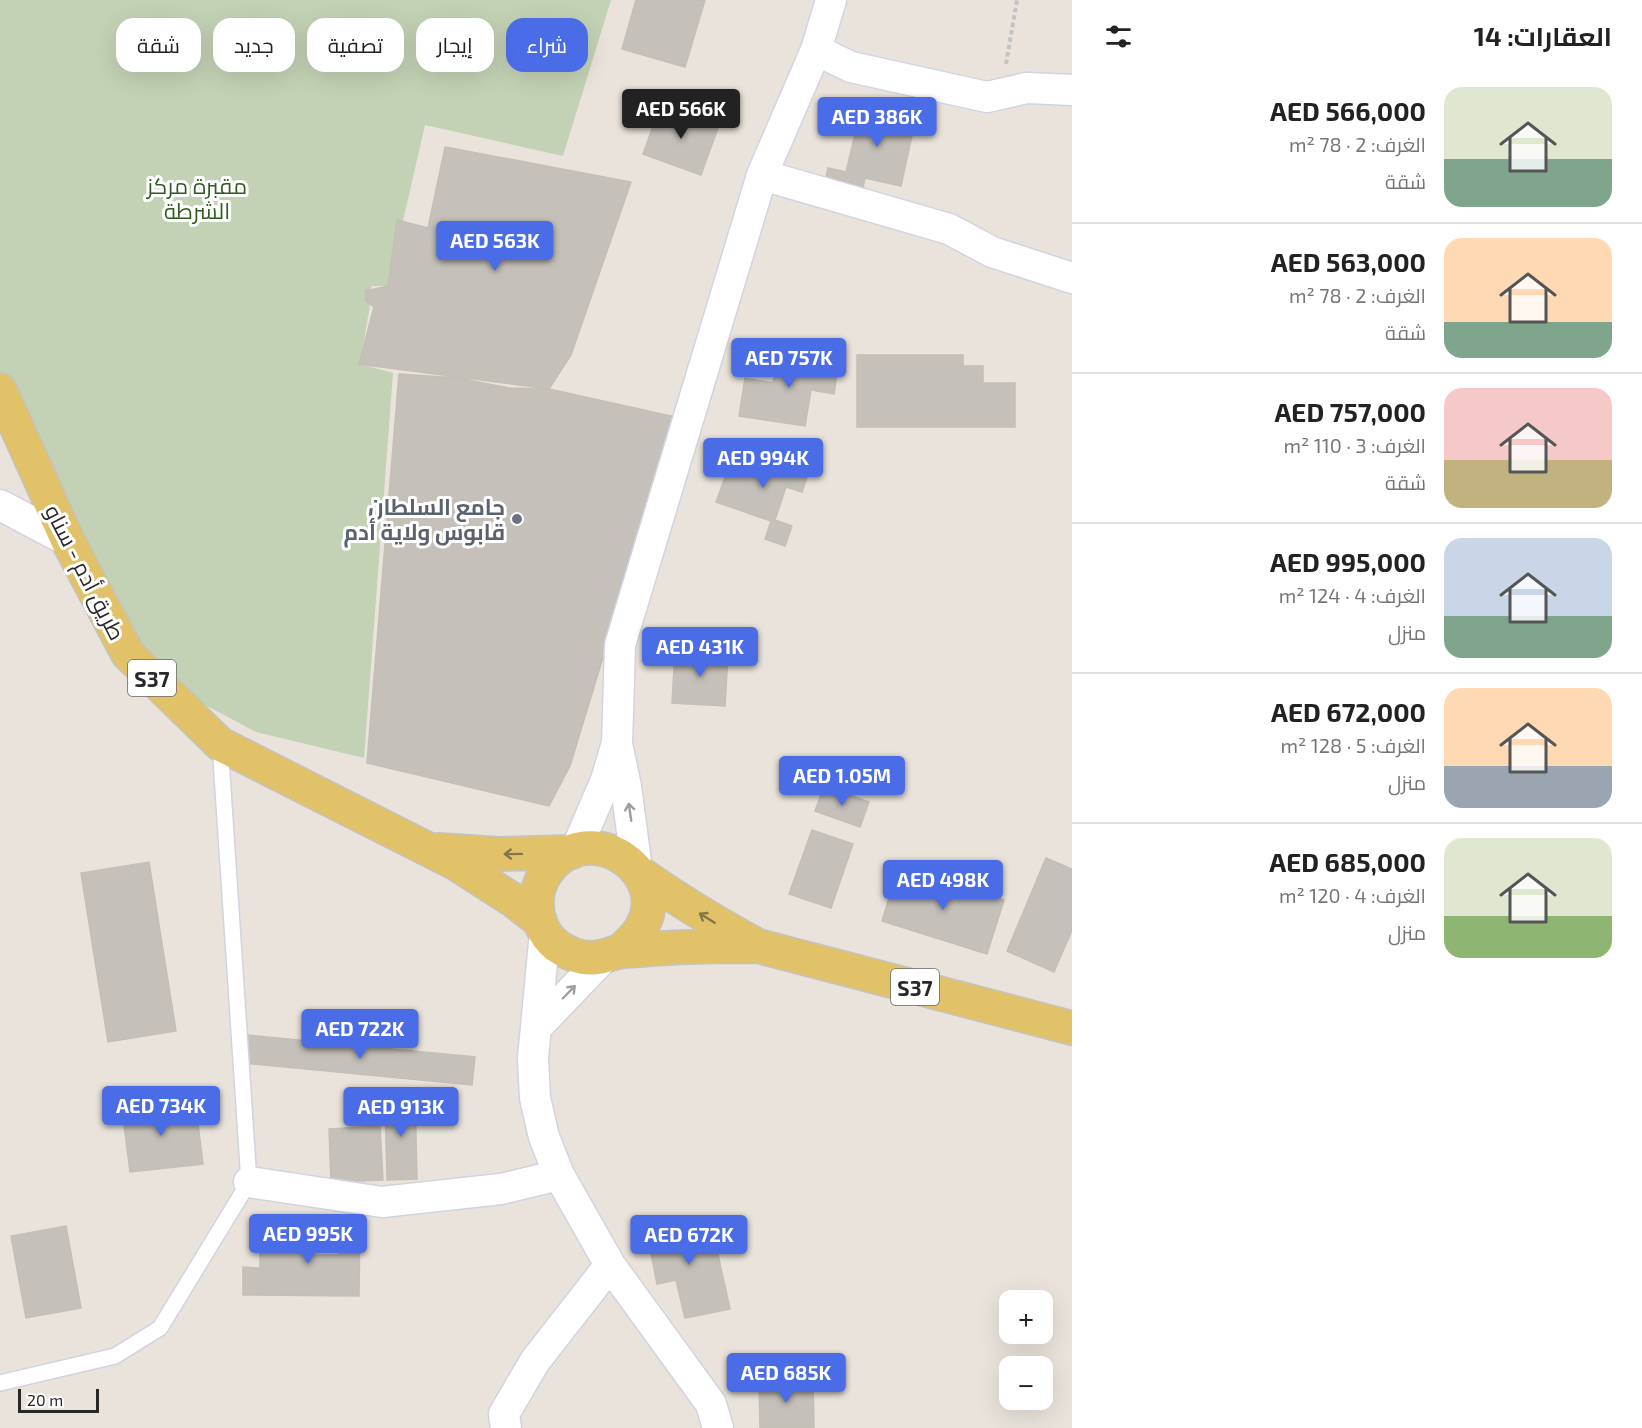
<!DOCTYPE html>
<html lang="ar">
<meta charset="utf-8">
<style>
body{margin:0;font-family:"Exo 2",Cairo,sans-serif;background:#f2f2f2;color:#222;direction:rtl;height:100vh;display:flex;flex-direction:column;font-size:22px;white-space:nowrap}
*{box-sizing:border-box;margin:0}
p{font-size:20px;color:#767676}
.icon{flex:none;width:33px;height:33px;fill:none;stroke:currentColor;stroke-width:2;stroke-linecap:round;stroke-linejoin:round}
.map{position:relative;flex:1;overflow:hidden;direction:ltr}
.side{display:flex;flex-direction:column;background:#fff;width:570px}
.side>*{flex:none}
.top-card{position:absolute;left:18px;top:18px;width:570px;height:54px;direction:rtl;display:flex;gap:12px}
.buttons{position:absolute;left:999px;top:1290px;display:grid;gap:12px}
.buttons a{display:grid;place-items:center;width:54px;height:54px;border-radius:12px;background:#fff;box-shadow:0 6px 24px #0002;font-size:30px}
.scale{position:absolute;left:18px;bottom:15px;width:81px;box-sizing:border-box;padding-left:6px;border:3px solid #282828;border-top:0;font-size:16px;line-height:21px;white-space:nowrap;color:#282828;-webkit-text-stroke:4px #fff;paint-order:stroke}
.price{position:absolute;translate:-50% -51px;padding:0 14px;border-radius:6px;background:#4b6ce7;color:#fff;font-size:20px;line-height:39px;filter:drop-shadow(0 2px 3px #0008)}
.price::after{content:'';position:absolute;left:50%;top:36px;width:18px;height:14px;margin-left:-9px;background:inherit;clip-path:polygon(0 0,100% 0,50% 100%)}
.price.on{background:#222;color:#fff}
ul{padding:0;list-style:none}
li{display:flex;align-items:center;gap:18px;height:150px;padding:0 30px}
li+li{border-top:2px solid #e0e0e0}
li span{display:grid;place-items:center;flex:none;width:168px;height:120px;border-radius:18px;color:#555}
li>.icon{margin-inline-start:auto}
span .icon{width:72px;height:72px;fill:#fffc;stroke-width:1}
li b{font-size:26px}
h2{display:flex;justify-content:space-between;align-items:center;height:72px;padding:0 30px;font-size:26px}
.chip{padding:0 21px;border-radius:18px;background:#fff;box-shadow:0 6px 24px #0002;font-size:21px;line-height:54px}
.chip.on{background:#4b6ce7;color:#fff}
main{display:flex;flex:1;min-height:0}
.map>svg:first-child{display:block}
</style>
<main>
<section class="side">
<h2>العقارات: 14<svg class="icon" aria-label="filters" viewBox="0 0 24 24"><path d="M4 7h16M4 17h16"/><circle cx="9" cy="7" r="2"/><circle cx="15" cy="17" r="2"/></svg></h2>
<ul>
<li><span style="background:linear-gradient(#dfe7d0 60%,#7fa58c 0)"><svg class="icon" aria-label="home" viewBox="0 0 24 24"><path d="M3 11l9-7 9 7M6 9v11h12V9"/></svg></span><div><b>AED 566,000</b><p>الغرف: 2 · 78 m²</p><p>شقة</p></div></li>
<li><span style="background:linear-gradient(#ffd9b3 70%,#7fa58c 0)"><svg class="icon" aria-label="home" viewBox="0 0 24 24"><path d="M3 11l9-7 9 7M6 9v11h12V9"/></svg></span><div><b>AED 563,000</b><p>الغرف: 2 · 78 m²</p><p>شقة</p></div></li>
<li><span style="background:linear-gradient(#f6c9c9 60%,#c2b280 0)"><svg class="icon" aria-label="home" viewBox="0 0 24 24"><path d="M3 11l9-7 9 7M6 9v11h12V9"/></svg></span><div><b>AED 757,000</b><p>الغرف: 3 · 110 m²</p><p>شقة</p></div></li>
<li><span style="background:linear-gradient(#c9d6e8 65%,#7fa58c 0)"><svg class="icon" aria-label="home" viewBox="0 0 24 24"><path d="M3 11l9-7 9 7M6 9v11h12V9"/></svg></span><div><b>AED 995,000</b><p>الغرف: 4 · 124 m²</p><p>منزل</p></div></li>
<li><span style="background:linear-gradient(#ffd9b3 65%,#9aa5b1 0)"><svg class="icon" aria-label="home" viewBox="0 0 24 24"><path d="M3 11l9-7 9 7M6 9v11h12V9"/></svg></span><div><b>AED 672,000</b><p>الغرف: 5 · 128 m²</p><p>منزل</p></div></li>
<li><span style="background:linear-gradient(#dfe7d0 65%,#8fb573 0)"><svg class="icon" aria-label="home" viewBox="0 0 24 24"><path d="M3 11l9-7 9 7M6 9v11h12V9"/></svg></span><div><b>AED 685,000</b><p>الغرف: 4 · 120 m²</p><p>منزل</p></div></li>
</ul>
</section>
<div class="map">
<svg width="1072" height="1428" viewBox="0 0 1072 1428">
<rect width="100%" height="100%" fill="#e9e3db"/>
<path fill="#c3d1b4" d="M 0,0 L 611,0 L 563,156 L 425,125 L 388,286 L 372,286 L 366,301 L 370,305 L 360,364 L 393,373 L 364,758 L 256,732 L 196,700 L 141,654 L 0,374 Z"/>
<path fill="#c5c1ba" stroke="#c4bfb5" stroke-width="1.5" d="M 636,0 L 705,0 L 685,67 L 622,49 Z
M 863,101 L 917,112 L 901,186 L 865,178 L 862,193 L 824,186 L 828,168 L 846,172 Z
M 661,104 L 719,125 L 701,175 L 643,154 Z
M 445,147 L 631,182 L 571,355 L 549,389 L 359,364 L 374,307 L 366,301 L 365,291 L 388,286 L 397,220 L 428,228 Z
M 778,352 L 839,361 L 834,394 L 811,390 L 805,426 L 739,416 L 745,378 L 773,383 Z
M 857,355 L 963,355 L 963,366 L 983,366 L 983,383 L 1015,383 L 1015,427 L 857,427 Z
M 399,374 L 458,378 L 509,388 L 549,389 L 680,418 L 614,621 L 570,766 L 549,806 L 367,763 Z
M 747,446 L 810,468 L 802,492 L 786,487 L 775,520 L 792,526 L 785,546 L 765,539 L 771,521 L 716,502 L 728,469 L 738,472 Z
M 675,651 L 728,654 L 725,706 L 672,703 Z
M 824,786 L 869,802 L 860,827 L 815,811 Z
M 812,830 L 853,844 L 831,908 L 789,894 Z
M 1046,858 L 1072,869 L 1072,930 L 1054,972 L 1007,951 Z
M 149,862 L 176,1031 L 108,1042 L 81,873 Z
M 898,868 L 1004,900 L 987,954 L 882,921 Z
M 247,1035 L 475,1057 L 472,1085 L 244,1063 Z
M 415,1096 L 417,1179 L 387,1180 L 385,1097 Z
M 142,1099 L 143,1113 L 196,1107 L 203,1164 L 130,1172 L 121,1101 Z
M 380,1126 L 383,1180 L 331,1182 L 329,1129 Z
M 320,1218 L 360,1218 L 359,1296 L 243,1295 L 243,1267 L 260,1268 L 260,1245 L 279,1245 L 279,1235 L 310,1235 L 310,1255 L 339,1255 L 340,1232 L 320,1232 Z
M 669,1218 L 672,1232 L 711,1223 L 730,1309 L 685,1318 L 676,1280 L 657,1284 L 645,1223 Z
M 66,1226 L 81,1308 L 26,1318 L 11,1236 Z
M 759,1379 L 813,1379 L 814,1428 L 760,1428 Z"/>
<g fill="none" stroke-linecap="round" stroke-linejoin="round">
<defs>
<path id="service" d="M 0,1383 L 115,1356 L 160,1328 L 249,1182 L 220,744"/>
<path id="minor" d="M 816,50 L 851,67 L 987,97 L 1027,88 L 1072,90
M 762,175 L 949,229 L 992,252 L 1072,278
M 0,505 L 68,541
M 576,850 L 606,780 L 616,746
M 637,870 L 626,786 L 617,744 L 620,645 L 762,175 L 816,50 L 831,0
M 545,932 L 533,1058 L 535,1098 L 544,1137 L 559,1175 L 610,1265 L 711,1404 L 718,1428
M 536,1028 L 604,957
M 249,1182 L 382,1202 L 501,1189 L 559,1175
M 506,1428 L 504,1414 L 535,1361 L 610,1265"/>
<path id="primary" d="M 0,390 L 68,541 L 128,654 L 220,744 L 457,864 L 513,900 L 540,921
M 438,850 L 499,854 L 572,852
M 637,871 C 676,899 716,923 758,946 L 1072,1028
M 619,952 C 628,944 637,937 643,925 C 669,874 598,822 555,862 C 546,871 538,884 537,898 C 536,916 542,934 557,946 C 567,953 578,958 591,958 C 601,958 608,955 617,952 C 624,950 633,951 640,950 C 679,946 719,946 758,946"/>
</defs>
<use href="#service" stroke="#d1d4e0" stroke-width="18"/>
<use href="#minor" stroke="#d1d4e0" stroke-width="33"/>
<use href="#primary" stroke="#c3c3c3" stroke-width="36"/>
<path stroke="#c3c3c3" stroke-width="4" stroke-dasharray="4.5 3" stroke-linecap="butt" d="M 1006,64 L 1017,0"/>
<use href="#service" stroke="#fff" stroke-width="15"/>
<use href="#minor" stroke="#fff" stroke-width="30"/>
<use href="#primary" stroke="#e2c268" stroke-width="33"/>
</g>
<defs><path id="oneway-shaft" d="M-6 0H5M1.5-3L5.5 0L1.5 3" fill="none" stroke-width="1.6" stroke-linecap="round" stroke-linejoin="round" transform="scale(1.5)"/></defs>
<g stroke="#9e9e9e">
<use href="#oneway-shaft" transform="translate(630 812) rotate(-98)"/>
<use href="#oneway-shaft" transform="translate(569 992) rotate(-46)"/>
</g>
<g stroke="#857548">
<use href="#oneway-shaft" transform="translate(513 854) rotate(179)"/>
<use href="#oneway-shaft" transform="translate(707 918) rotate(-148)"/>
</g>
<circle fill="#6b7280" stroke="#fff" stroke-width="2" cx="517" cy="519" r="6"/>
<g text-anchor="middle" dominant-baseline="central" stroke-width="6" stroke-linejoin="round" paint-order="stroke">
<g fill="#fff" stroke="#686868" stroke-width="1.5">
<rect x="128" y="660" width="48" height="36" rx="4.5"/>
<rect x="891" y="969" width="48" height="36" rx="4.5"/>
</g>
<g font-size="21" font-weight="bold" fill="#282828">
<text x="152" y="678">S37</text>
<text x="915" y="987">S37</text>
</g>
<g font-size="22" fill="#2f5d21" stroke="#fff">
<text x="197" y="185">مقبرة مركز<tspan x="197" dy="25">الشرطة</tspan></text>
</g>
<g font-size="22" font-weight="bold" fill="#5b616d" stroke="#fff" text-anchor="end">
<text x="505" y="506">جامع السلطان<tspan x="505" dy="25">قابوس ولاية أدم</tspan></text>
</g>
<g font-size="22" fill="#282828" stroke="#fff">
<text transform="translate(86 572) rotate(63)">طريق أدم - سناو</text>
</g>
</g>
</svg>
<div class="buttons">
<a>+</a>
<a>−</a>
</div>
<div class="scale">20 m</div>
<b class="price on" style="left:681px;top:140px">AED 566K</b>
<b class="price" style="left:877px;top:148px">AED 386K</b>
<b class="price" style="left:495px;top:272px">AED 563K</b>
<b class="price" style="left:789px;top:389px">AED 757K</b>
<b class="price" style="left:763px;top:489px">AED 994K</b>
<b class="price" style="left:700px;top:678px">AED 431K</b>
<b class="price" style="left:842px;top:807px">AED 1.05M</b>
<b class="price" style="left:943px;top:911px">AED 498K</b>
<b class="price" style="left:360px;top:1060px">AED 722K</b>
<b class="price" style="left:161px;top:1137px">AED 734K</b>
<b class="price" style="left:401px;top:1138px">AED 913K</b>
<b class="price" style="left:308px;top:1265px">AED 995K</b>
<b class="price" style="left:689px;top:1266px">AED 672K</b>
<b class="price" style="left:786px;top:1404px">AED 685K</b>
<div class="top-card">
<a class="chip on">شراء</a>
<a class="chip">إيجار</a>
<a class="chip">تصفية</a>
<a class="chip">جديد</a>
<a class="chip">شقة</a>
</div>
</div>
</main>
